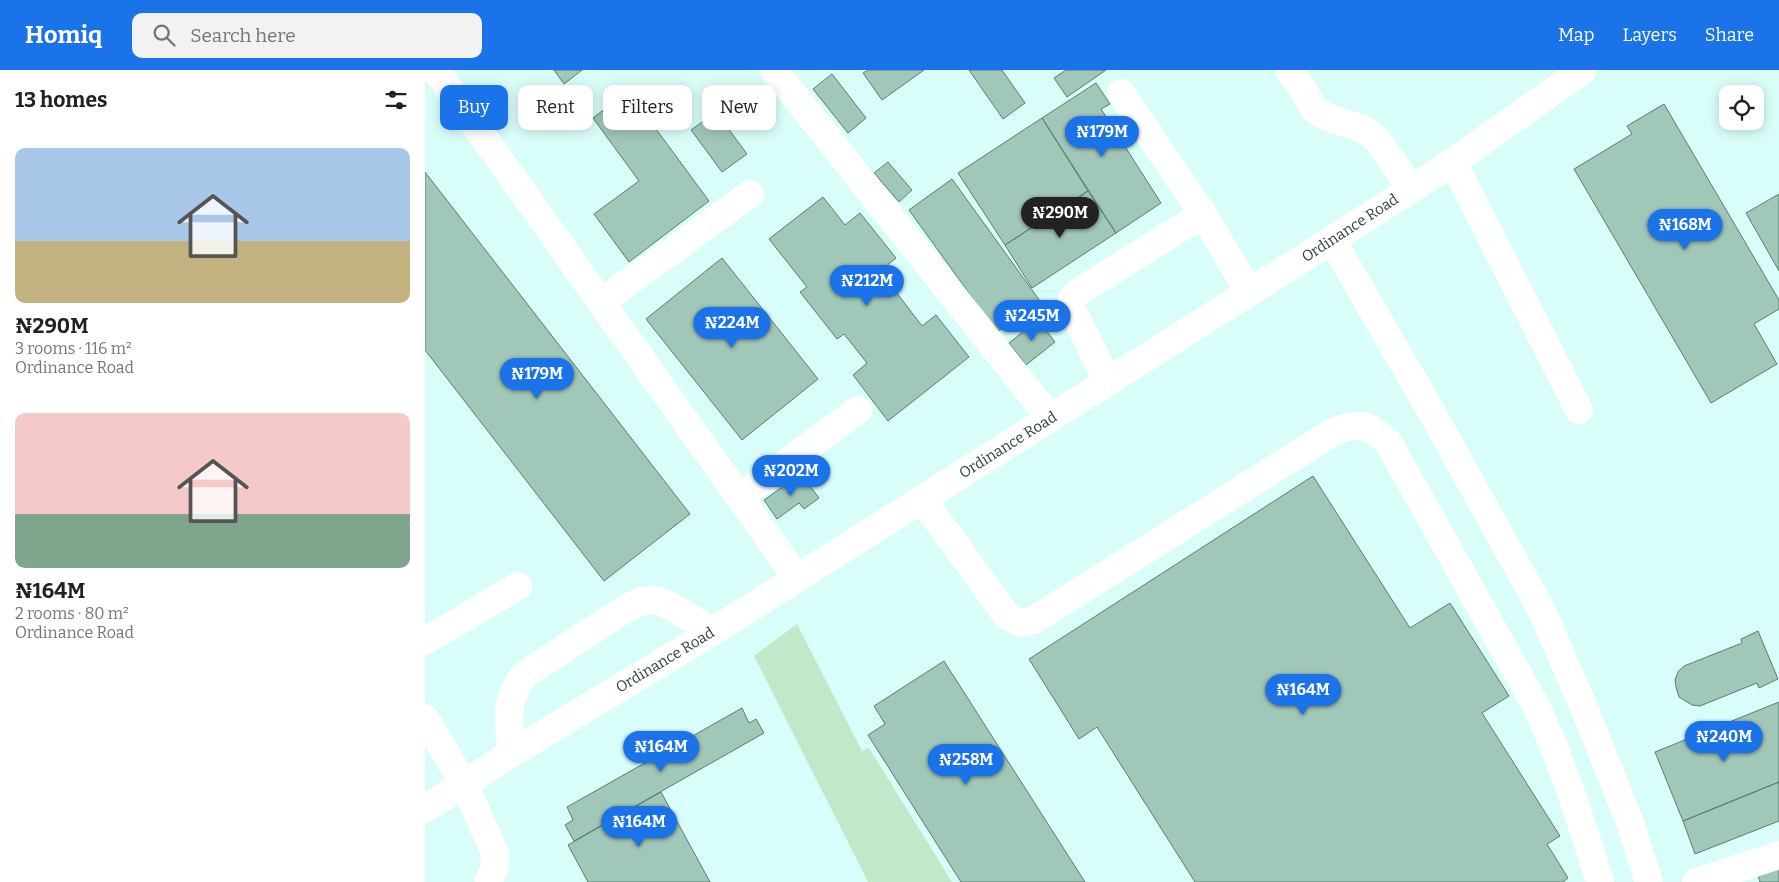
<!DOCTYPE html>
<meta charset="utf-8">
<style>
body{margin:0;font-family:Bitter,serif;background:#f2f2f2;color:#202124;height:100vh;display:flex;flex-direction:column;font-size:19px;white-space:nowrap}
*{box-sizing:border-box;margin:0}
p{font-size:16px;color:#757577}
.icon{flex:none;width:28px;height:28px;fill:none;stroke:currentColor;stroke-width:2;stroke-linecap:round;stroke-linejoin:round}
.map{position:relative;flex:1;overflow:hidden}
.sheet{display:flex;flex-direction:column;background:#fff;width:425px}
.sheet>*{flex:none}
.banner{position:absolute;left:15px;top:15px;width:475px;height:45px;display:flex;gap:10px}
.fabs{position:absolute;left:1294px;top:15px;display:grid;gap:10px}
.fabs a{display:grid;place-items:center;width:45px;height:45px;border-radius:10px;background:#fff;box-shadow:0 2px 12px #0003;font-size:25px}
.price{position:absolute;translate:-50% -42px;padding:0 11px;border-radius:18px;background:#1a73e8;color:#fff;font-size:16px;line-height:32px;filter:drop-shadow(0 1px 2px #0008)}
.price::after{content:'';position:absolute;left:50%;top:30px;width:15px;height:11px;margin-left:-8px;background:inherit;clip-path:polygon(0 0,100% 0,50% 100%)}
.price.current{background:#222;color:#fff}
ul{padding:0;list-style:none}
li{display:grid;align-content:center;gap:10px;height:265px;padding:0 15px}
li span{display:grid;place-items:center;height:155px;border-radius:10px;color:#555}
li>.icon{margin-inline-start:auto}
span .icon{width:90px;height:90px;fill:#fffc;stroke-width:1}
li b{font-size:21px}
h2{display:flex;justify-content:space-between;align-items:center;height:60px;padding:0 15px;font-size:21px}
.chip{padding:0 18px;border-radius:10px;background:#fff;box-shadow:0 2px 12px #0003;font-size:18px;line-height:45px}
.chip.current{background:#1a73e8;color:#fff}
header{display:flex;align-items:center;gap:30px;box-sizing:border-box;height:70px;padding:0 25px;background:#1a73e8;color:#fff}
header strong{font-size:24px}
nav{display:flex;gap:28px;margin-inline-start:auto;font-size:18px}
.search{width:350px;height:45px;background:#f2f2f2;display:flex;align-items:center;gap:12px;box-sizing:border-box;padding:0 18px;border-radius:10px;color:#757577;font-size:19px}
main{display:flex;flex:1;min-height:0}
.map>svg:first-child{display:block}
</style>
<header>
<strong>Homiq</strong>
<div class="search"><svg class="icon" aria-label="search" viewBox="0 0 24 24"><circle cx="10" cy="10" r="6"/><path d="M15 15l6 6"/></svg>Search here</div>
<nav><a>Map</a><a>Layers</a><a>Share</a></nav>
</header>
<main>
<section class="sheet">
<h2>13 homes<svg class="icon" aria-label="filters" viewBox="0 0 24 24"><path d="M4 7h16M4 17h16"/><circle cx="9" cy="7" r="2"/><circle cx="15" cy="17" r="2"/></svg></h2>
<ul>
<li><span style="background:linear-gradient(#a9c7e8 60%,#c2b280 0)"><svg class="icon" aria-label="home" viewBox="0 0 24 24"><path d="M3 11l9-7 9 7M6 9v11h12V9"/></svg></span><div><b>₦290M</b><p>3 rooms · 116 m²</p><p>Ordinance Road</p></div></li>
<li><span style="background:linear-gradient(#f6c9c9 65%,#7fa58c 0)"><svg class="icon" aria-label="home" viewBox="0 0 24 24"><path d="M3 11l9-7 9 7M6 9v11h12V9"/></svg></span><div><b>₦164M</b><p>2 rooms · 80 m²</p><p>Ordinance Road</p></div></li>
</ul>
</section>
<div class="map">
<svg width="1354" height="812" viewBox="0 0 1354 812">
<rect width="100%" height="100%" fill="#d9fefa"/>
<path fill="#c1e8c8" d="M 372,554 L 437,681 L 444,678 L 527,812 L 443,812 L 329,586 Z"/>
<path fill="#a0c7b8" stroke="#597e71" d="M 129,0 L 157,0 L 139,14 Z
M 443,0 L 499,0 L 457,30 L 438,3 Z
M 544,0 L 577,0 L 600,33 L 578,49 Z
M 641,0 L 681,0 L 642,27 L 629,8 Z
M 407,4 L 441,48 L 423,63 L 388,19 Z
M 671,13 L 685,34 L 676,39 L 736,133 L 691,163 L 617,48 Z
M 203,21 L 284,131 L 204,192 L 169,144 L 214,111 L 168,48 Z
M 1239,34 L 1354,230 L 1354,239 L 1329,254 L 1352,294 L 1286,333 L 1149,99 L 1207,64 L 1202,56 Z
M 291,42 L 322,84 L 297,102 L 266,60 Z
M 617,48 L 663,121 L 580,175 L 533,103 Z
M 463,92 L 487,120 L 474,132 L 449,103 Z
M 0,102 L 265,444 L 179,511 L 0,280 Z
M 527,109 L 615,231 L 572,262 L 484,140 Z
M 663,121 L 691,163 L 607,218 L 580,175 Z
M 1354,124 L 1354,201 L 1321,143 Z
M 398,127 L 420,155 L 435,143 L 471,188 L 455,201 L 497,256 L 511,245 L 544,287 L 463,351 L 428,305 L 442,293 L 419,264 L 412,269 L 375,222 L 382,217 L 344,169 Z
M 297,188 L 393,309 L 317,370 L 221,249 Z
M 613,250 L 630,272 L 601,295 L 584,273 Z
M 376,404 L 394,428 L 379,439 L 374,433 L 352,449 L 339,430 Z
M 888,406 L 985,558 L 1025,533 L 1084,626 L 1057,643 L 1135,766 L 1122,774 L 1143,808 L 1138,812 L 770,812 L 672,657 L 654,669 L 604,589 Z
M 1333,561 L 1353,609 L 1334,618 L 1332,613 L 1275,636 L 1267,635 L 1254,627 L 1251,617 L 1250,610 L 1253,602 L 1259,596 L 1317,573 L 1316,569 Z
M 519,591 L 660,812 L 536,812 L 443,665 L 460,654 L 449,636 Z
M 1354,632 L 1354,712 L 1258,751 L 1230,682 Z
M 317,638 L 324,653 L 331,649 L 339,663 L 149,771 L 140,755 L 148,750 L 142,737 Z
M 1354,712 L 1354,751 L 1270,784 L 1258,751 Z
M 236,722 L 285,812 L 163,812 L 143,775 Z
M 1354,789 L 1354,812 L 1335,812 L 1330,796 Z"/>
<g fill="none" stroke-linecap="round" stroke-linejoin="round">
<path stroke="#fff" stroke-width="28" d="M 11,0 L 372,508
M 349,0 L 625,348
M 864,0 L 879,21 L 888,38 L 901,47 L 938,59 L 951,68 L 986,118
M 696,23 L 778,144 L 824,222
M 1028,92 L 1154,340
M 907,170 L 1010,348 L 1117,541 L 1160,640 L 1204,750 L 1224,812
M 176,232 L 325,124
M 683,312 L 649,243 C 646,234 645,230 652,223 L 778,144
M 315,427 L 433,340
M 497,429 L 582,546 L 597,553 L 609,550 L 908,362 C 935,352 941,353 963,372 L 1111,636 C 1138,693 1156,752 1175,812
M 0,571 L 93,516
M 0,648 L 39,714 L 70,783 L 69,800 L 63,812
M 87,683 C 83,650 79,633 99,605 L 200,539 C 209,535 220,528 230,530 C 246,533 272,553 287,562
M 0,739 L 87,683 L 287,562 L 907,170 L 1028,92 L 1158,0
M 1271,812 L 1354,785"/>
</g>
<g text-anchor="middle" dominant-baseline="central" stroke-width="4" stroke-linejoin="round" paint-order="stroke">
<g font-size="15" fill="#2c3e3d" stroke="#fff">
<text transform="translate(925 158) rotate(-33)">Ordinance Road</text>
<text transform="translate(583 375) rotate(-32)">Ordinance Road</text>
<text transform="translate(240 590) rotate(-31)">Ordinance Road</text>
</g>
</g>
</svg>
<div class="fabs">
<a><svg class="icon" aria-label="locate" viewBox="0 0 24 24"><circle cx="12" cy="12" r="6"/><path d="M12 2v4M12 18v4M2 12h4M18 12h4"/></svg></a>
</div>
<b class="price" style="left:677px;top:88px">₦179M</b>
<b class="price current" style="left:635px;top:169px">₦290M</b>
<b class="price" style="left:1260px;top:181px">₦168M</b>
<b class="price" style="left:442px;top:237px">₦212M</b>
<b class="price" style="left:607px;top:272px">₦245M</b>
<b class="price" style="left:307px;top:279px">₦224M</b>
<b class="price" style="left:112px;top:330px">₦179M</b>
<b class="price" style="left:366px;top:427px">₦202M</b>
<b class="price" style="left:878px;top:646px">₦164M</b>
<b class="price" style="left:1299px;top:693px">₦240M</b>
<b class="price" style="left:236px;top:703px">₦164M</b>
<b class="price" style="left:541px;top:716px">₦258M</b>
<b class="price" style="left:214px;top:778px">₦164M</b>
<div class="banner">
<a class="chip current">Buy</a>
<a class="chip">Rent</a>
<a class="chip">Filters</a>
<a class="chip">New</a>
</div>
</div>
</main>
